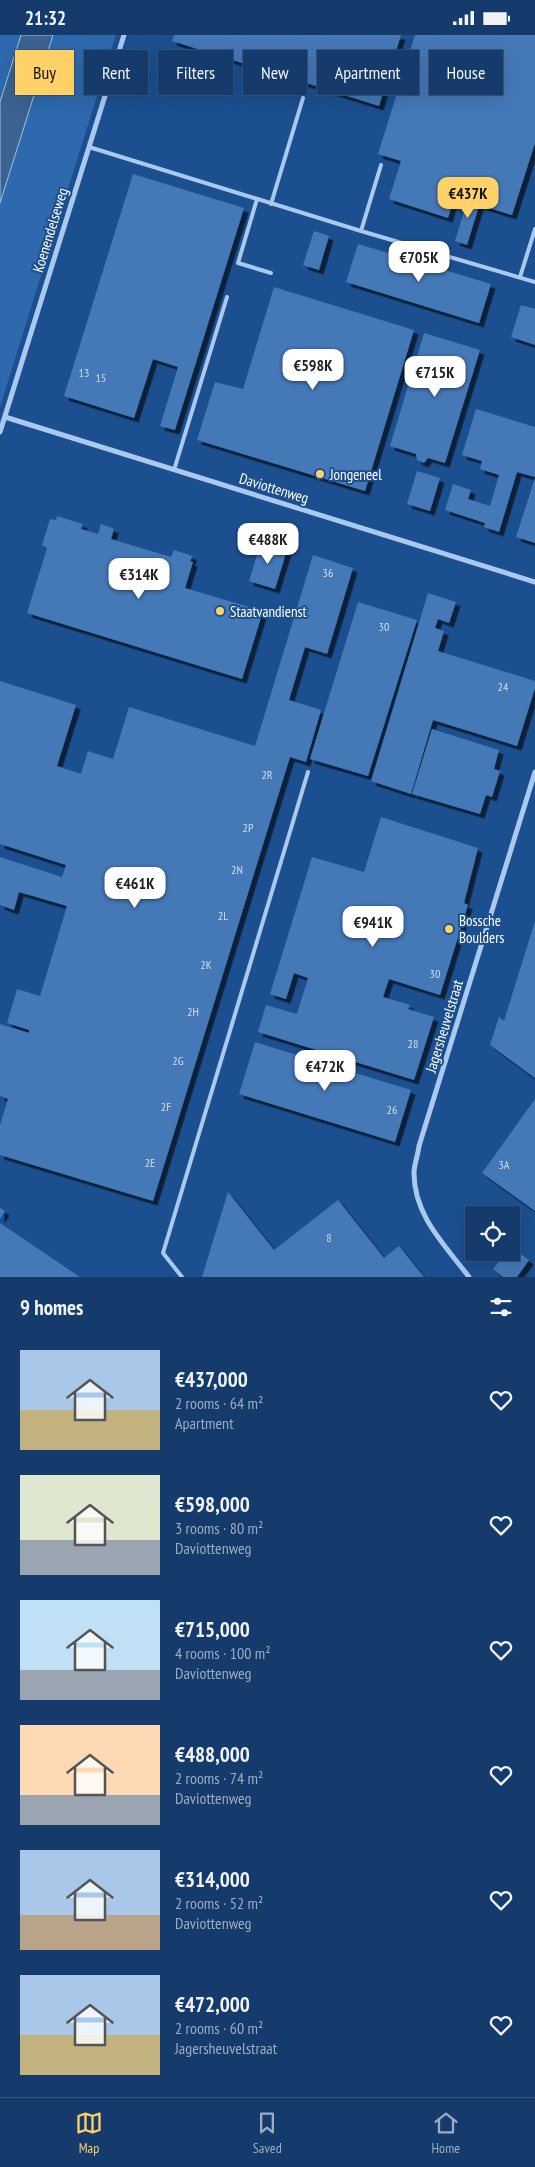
<!DOCTYPE html>
<meta charset="utf-8">
<style>
body{margin:0;font-family:"PT Sans Narrow",sans-serif;background:#214673;color:#f1f3f6;height:100vh;display:flex;flex-direction:column;font-size:19px;white-space:nowrap}
*{box-sizing:border-box;margin:0}
p{font-size:16px;color:#9dadc1}
.icon{flex:none;width:28px;height:28px;fill:none;stroke:currentColor;stroke-width:2;stroke-linecap:round;stroke-linejoin:round}
.map{position:relative;height:1242px;overflow:hidden}
.side{display:flex;flex-direction:column;background:#143b6b;flex:1}
.side>*{flex:none}
.hud{position:absolute;left:15px;top:15px;width:505px;height:45px;display:flex;gap:10px}
.fabs{position:absolute;left:465px;top:1171px;display:grid;gap:10px}
.fabs a{display:grid;place-items:center;width:55px;height:55px;border-radius:0px;background:#143b6b;box-shadow:0 5px 20px #0002,0 0 0 1px #33557e;font-size:25px}
.price{position:absolute;translate:-50% -42px;padding:0 11px;border-radius:10px;background:#fff;color:#222;font-size:16px;line-height:32px;filter:drop-shadow(0 1px 2px #0008)}
.price::after{content:'';position:absolute;left:50%;top:30px;width:15px;height:11px;margin-left:-8px;background:inherit;clip-path:polygon(0 0,100% 0,50% 100%)}
.price.active{background:#ffd166;color:#111}
ul{padding:0;list-style:none}
li{display:flex;align-items:center;gap:15px;height:125px;padding:0 20px}
li span{display:grid;place-items:center;flex:none;width:140px;height:100px;border-radius:0px;color:#555}
li>.icon{margin-inline-start:auto}
span .icon{width:60px;height:60px;fill:#fffc;stroke-width:1}
li b{font-size:21px}
h2{display:flex;justify-content:space-between;align-items:center;height:60px;padding:0 20px;font-size:21px}
.chip{padding:0 18px;border-radius:0px;background:#143b6b;box-shadow:0 5px 20px #0002,0 0 0 1px #33557e;font-size:18px;line-height:45px}
.chip.active{background:#ffd166;color:#111}
.status{display:flex;justify-content:space-between;align-items:center;height:35px;padding:0 25px;background:#143b6b;direction:ltr}
.status svg{height:14px;fill:currentColor}
.tabs{display:flex;justify-content:space-around;align-items:center;height:70px;border-top:1px solid #33557e;background:#143b6b;font-size:14px;color:#9dadc1}
.tabs a{display:grid;justify-items:center;gap:2px}
.tabs .active{color:#ffd166}
.map>svg:first-child{display:block}
</style>
<div class="status"><b>21:32</b><svg viewBox="0 0 49 12"><path d="M0 12V9h3v3zM5 12V6h3v6zM10 12V3h3v9zM15 12V0h3v12zM26 1h20v11H26zM47 4h2v5h-2z"/></svg></div>
<div class="map">
<svg width="535" height="1242" viewBox="0 0 535 1242">
<defs>
<filter id="shadow"><feDropShadow dx="4.5" dy="4.5" stdDeviation="0" flood-color="#0009"/></filter>
</defs>
<rect width="100%" height="100%" fill="#1b4f8f"/>
<path fill="#2e69ad" d="M 0,0 L 21,0 L 0,67 Z
M 53,0 L 116,0 L 0,372 L 0,168 Z"/>
<path fill="#3c6290" stroke="#9cc4f0" d="M 21,0 L 53,0 L 0,168 L 0,67 Z"/>
<path fill="#4478b7" filter="url(#shadow)" d="M 174,0 L 401,0 L 379,71 L 172,6 Z
M 415,0 L 535,0 L 535,108 L 512,180 L 480,170 L 486,152 L 460,144 L 448,183 L 389,164 L 401,126 L 378,119 Z
M 133,139 L 244,173 L 175,395 L 160,391 L 178,332 L 153,324 L 134,383 L 64,361 Z
M 470,157 L 482,161 L 467,210 L 455,206 Z
M 314,196 L 329,201 L 319,235 L 303,230 Z
M 358,209 L 491,249 L 479,288 L 346,247 Z
M 274,252 L 414,295 L 365,456 L 197,405 L 215,347 L 243,354 Z
M 521,270 L 535,274 L 535,310 L 511,302 Z
M 424,298 L 480,315 L 445,428 L 428,423 L 424,428 L 417,425 L 416,419 L 390,411 Z
M 476,374 L 535,392 L 535,442 L 517,437 L 499,497 L 484,492 L 485,488 L 445,475 L 453,449 L 471,455 L 468,464 L 490,471 L 499,440 L 480,434 L 482,426 L 462,420 Z
M 417,436 L 440,443 L 430,476 L 407,469 Z
M 535,443 L 535,508 L 516,502 Z
M 57,481 L 83,489 L 81,494 L 98,499 L 101,489 L 112,493 L 114,494 L 111,504 L 171,522 L 174,515 L 193,521 L 190,526 L 193,527 L 185,553 L 263,576 L 242,644 L 27,578 L 47,513 L 42,510 L 50,484 L 56,485 Z
M 261,507 L 287,515 L 275,554 L 249,546 Z
M 313,520 L 353,533 L 327,619 L 305,612 L 289,665 L 321,675 L 306,727 L 290,722 L 153,1166 L 0,1120 L 0,1090 L 8,1064 L 0,1061 L 0,989 L 29,998 L 29,995 L 7,988 L 17,954 L 40,961 L 67,871 L 19,857 L 14,875 L 0,870 L 0,822 L 62,842 L 66,830 L 0,809 L 0,646 L 76,670 L 57,731 L 81,739 L 88,716 L 113,724 L 129,672 L 255,711 Z
M 428,558 L 456,567 L 449,588 L 438,584 L 435,593 L 444,596 L 438,616 L 535,646 L 535,653 L 517,711 L 433,685 L 411,759 L 371,746 Z
M 358,567 L 417,585 L 368,741 L 310,724 Z
M 432,694 L 499,715 L 494,734 L 500,736 L 492,762 L 486,760 L 480,779 L 412,759 Z
M 381,782 L 478,813 L 464,868 L 468,870 L 440,960 L 389,944 L 383,962 L 410,970 L 408,974 L 434,982 L 414,1045 L 258,997 L 266,970 L 297,979 L 308,943 L 294,938 L 286,964 L 270,959 L 312,822 L 364,837 Z
M 535,886 L 535,1043 L 490,1010 L 499,982 L 504,986 Z
M 255,1007 L 411,1055 L 395,1107 L 239,1059 Z
M 535,1064 L 535,1176 L 482,1138 Z
M 228,1157 L 274,1215 L 338,1165 L 384,1223 L 399,1211 L 424,1242 L 202,1242 Z
M 0,1173 L 5,1176 L 0,1184 Z
M 0,1188 L 80,1242 L 0,1242 Z
M 511,1212 L 529,1225 L 517,1242 L 503,1242 L 493,1234 L 506,1218 L 511,1218 Z"/>
<g fill="none" stroke-linecap="round" stroke-linejoin="round">
<path stroke="#a9c9ee" stroke-width="4" d="M 89,112 L 361,196
M 381,130 L 361,196 L 535,247
M 257,164 L 238,228 L 271,238
M 271,169 L 303,63
M 520,242 L 535,194
M 174,435 L 227,262
M 182,1242 L 163,1218 L 308,737"/>
<path stroke="#a9c9ee" stroke-width="5" d="M 5,382 L 535,547
M 0,397 L 124,0
M 469,1242 C 445,1210 414,1181 414,1138 C 414,1130 418,1120 419,1111 L 535,737"/>
</g>
<g fill="#ffd166" stroke="#1b4f8f" stroke-width="2">
<circle cx="320" cy="439" r="5"/>
<circle cx="220" cy="576" r="5"/>
<circle cx="449" cy="894" r="5"/>
</g>
<g text-anchor="middle" dominant-baseline="central" stroke-width="4" stroke-linejoin="round" paint-order="stroke">
<g font-size="12" fill="#d0dded">
<text x="84" y="337">13</text>
<text x="101" y="342">15</text>
<text x="328" y="537">36</text>
<text x="384" y="591">30</text>
<text x="503" y="651">24</text>
<text x="267" y="739">2R</text>
<text x="248" y="792">2P</text>
<text x="237" y="834">2N</text>
<text x="223" y="880">2L</text>
<text x="206" y="929">2K</text>
<text x="435" y="938">30</text>
<text x="193" y="976">2H</text>
<text x="413" y="1008">28</text>
<text x="178" y="1025">2G</text>
<text x="166" y="1071">2F</text>
<text x="392" y="1074">26</text>
<text x="150" y="1127">2E</text>
<text x="504" y="1129">3A</text>
<text x="329" y="1202">8</text>
</g>
<g font-size="15" fill="#fff" stroke="#1b4f8f">
<text transform="translate(50 195) rotate(-73)">Koenendelseweg</text>
<text transform="translate(274 453) rotate(17)">Daviottenweg</text>
<text transform="translate(444 991) rotate(-73)">Jagersheuvelstraat</text>
</g>
<g font-size="15" fill="#fff" stroke="#1b4f8f" text-anchor="start">
<text x="330" y="439">Jongeneel</text>
<text x="230" y="576">Staatvandienst</text>
<text x="459" y="885">Bossche<tspan x="459" dy="17">Boulders</tspan></text>
</g>
</g>
</svg>
<div class="fabs">
<a><svg class="icon" aria-label="locate" viewBox="0 0 24 24"><circle cx="12" cy="12" r="6"/><path d="M12 2v4M12 18v4M2 12h4M18 12h4"/></svg></a>
</div>
<b class="price active" style="left:468px;top:184px">€437K</b>
<b class="price" style="left:419px;top:248px">€705K</b>
<b class="price" style="left:313px;top:356px">€598K</b>
<b class="price" style="left:435px;top:363px">€715K</b>
<b class="price" style="left:268px;top:530px">€488K</b>
<b class="price" style="left:139px;top:565px">€314K</b>
<b class="price" style="left:135px;top:874px">€461K</b>
<b class="price" style="left:373px;top:913px">€941K</b>
<b class="price" style="left:325px;top:1057px">€472K</b>
<div class="hud">
<a class="chip active">Buy</a>
<a class="chip">Rent</a>
<a class="chip">Filters</a>
<a class="chip">New</a>
<a class="chip">Apartment</a>
<a class="chip">House</a>
</div>
</div>
<section class="side">
<h2>9 homes<svg class="icon" aria-label="filters" viewBox="0 0 24 24"><path d="M4 7h16M4 17h16"/><circle cx="9" cy="7" r="2"/><circle cx="15" cy="17" r="2"/></svg></h2>
<ul>
<li><span style="background:linear-gradient(#a9c7e8 60%,#c2b280 0)"><svg class="icon" aria-label="home" viewBox="0 0 24 24"><path d="M3 11l9-7 9 7M6 9v11h12V9"/></svg></span><div><b>€437,000</b><p>2 rooms · 64 m²</p><p>Apartment</p></div><svg class="icon" aria-label="heart" viewBox="0 0 24 24"><path d="M12 20l-8-8c-3-5 5-10 8-4 3-6 11-1 8 4z"/></svg></li>
<li><span style="background:linear-gradient(#dfe7d0 65%,#9aa5b1 0)"><svg class="icon" aria-label="home" viewBox="0 0 24 24"><path d="M3 11l9-7 9 7M6 9v11h12V9"/></svg></span><div><b>€598,000</b><p>3 rooms · 80 m²</p><p>Daviottenweg</p></div><svg class="icon" aria-label="heart" viewBox="0 0 24 24"><path d="M12 20l-8-8c-3-5 5-10 8-4 3-6 11-1 8 4z"/></svg></li>
<li><span style="background:linear-gradient(#bfe0f5 70%,#9aa5b1 0)"><svg class="icon" aria-label="home" viewBox="0 0 24 24"><path d="M3 11l9-7 9 7M6 9v11h12V9"/></svg></span><div><b>€715,000</b><p>4 rooms · 100 m²</p><p>Daviottenweg</p></div><svg class="icon" aria-label="heart" viewBox="0 0 24 24"><path d="M12 20l-8-8c-3-5 5-10 8-4 3-6 11-1 8 4z"/></svg></li>
<li><span style="background:linear-gradient(#ffd9b3 70%,#9aa5b1 0)"><svg class="icon" aria-label="home" viewBox="0 0 24 24"><path d="M3 11l9-7 9 7M6 9v11h12V9"/></svg></span><div><b>€488,000</b><p>2 rooms · 74 m²</p><p>Daviottenweg</p></div><svg class="icon" aria-label="heart" viewBox="0 0 24 24"><path d="M12 20l-8-8c-3-5 5-10 8-4 3-6 11-1 8 4z"/></svg></li>
<li><span style="background:linear-gradient(#a9c7e8 65%,#b9a48a 0)"><svg class="icon" aria-label="home" viewBox="0 0 24 24"><path d="M3 11l9-7 9 7M6 9v11h12V9"/></svg></span><div><b>€314,000</b><p>2 rooms · 52 m²</p><p>Daviottenweg</p></div><svg class="icon" aria-label="heart" viewBox="0 0 24 24"><path d="M12 20l-8-8c-3-5 5-10 8-4 3-6 11-1 8 4z"/></svg></li>
<li><span style="background:linear-gradient(#a9c7e8 60%,#c2b280 0)"><svg class="icon" aria-label="home" viewBox="0 0 24 24"><path d="M3 11l9-7 9 7M6 9v11h12V9"/></svg></span><div><b>€472,000</b><p>2 rooms · 60 m²</p><p>Jagersheuvelstraat</p></div><svg class="icon" aria-label="heart" viewBox="0 0 24 24"><path d="M12 20l-8-8c-3-5 5-10 8-4 3-6 11-1 8 4z"/></svg></li>
</ul>
</section>
<nav class="tabs">
<a class="active"><svg class="icon" aria-label="map" viewBox="0 0 24 24"><path d="M3 6l6-2 6 2 6-2v14l-6 2-6-2-6 2zM9 4v14M15 6v14"/></svg>Map</a>
<a><svg class="icon" aria-label="saved" viewBox="0 0 24 24"><path d="M7 4h10v16l-5-4-5 4z"/></svg>Saved</a>
<a><svg class="icon" aria-label="home" viewBox="0 0 24 24"><path d="M3 11l9-7 9 7M6 9v11h12V9"/></svg>Home</a>
</nav>
